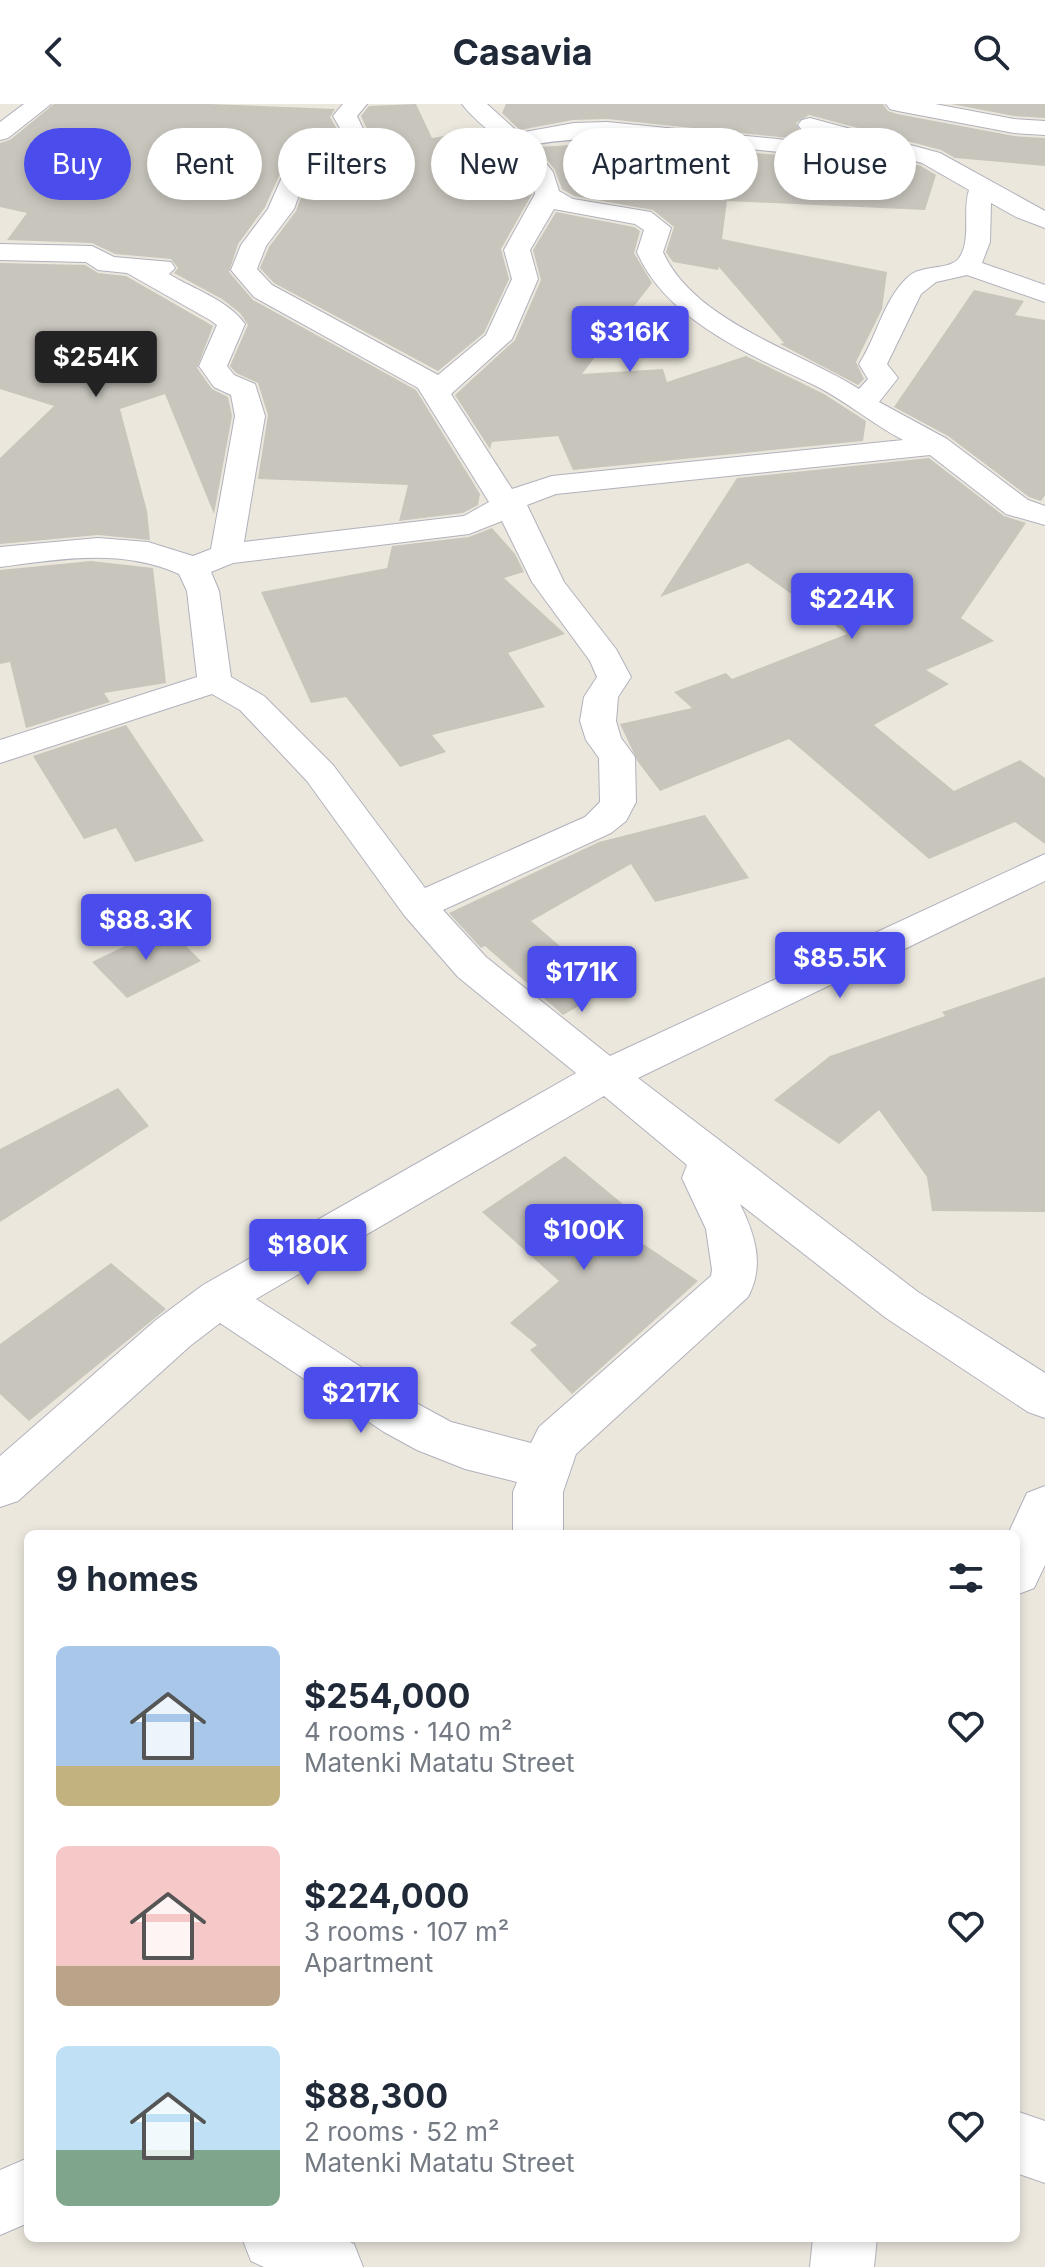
<!DOCTYPE html>
<meta charset="utf-8">
<style>
body{margin:0;font-family:Inter,sans-serif;background:#f2f2f3;color:#1f2937;height:100vh;display:flex;flex-direction:column;font-size:30px;white-space:nowrap}
*{box-sizing:border-box;margin:0}
p{font-size:26px;color:#747a83}
.icon{flex:none;width:44px;height:44px;fill:none;stroke:currentColor;stroke-width:2;stroke-linecap:round;stroke-linejoin:round}
.map{position:relative;flex:1;overflow:hidden}
.panel{position:absolute;left:24px;top:1426px;width:996px;height:712px;display:flex;flex-direction:column;background:#fff;border-radius:12px;box-shadow:0 4px 12px #0003}
.panel>*{flex:none}
.hud{position:absolute;left:24px;top:24px;width:998px;height:72px;display:flex;gap:16px}
.price{position:absolute;translate:-50% -68px;padding:0 18px;border-radius:8px;background:#4a4dec;color:#fff;font-size:26px;line-height:52px;filter:drop-shadow(0 2px 4px #0008)}
.price::after{content:'';position:absolute;left:50%;top:48px;width:24px;height:18px;margin-left:-12px;background:inherit;clip-path:polygon(0 0,100% 0,50% 100%)}
.price.selected{background:#222;color:#fff}
ul{padding:0;list-style:none}
li{display:flex;align-items:center;gap:24px;height:200px;padding:0 32px}
li span{display:grid;place-items:center;flex:none;width:224px;height:160px;border-radius:12px;color:#555}
li>.icon{margin-inline-start:auto}
span .icon{width:96px;height:96px;fill:#fffc;stroke-width:1}
li b{font-size:34px}
h2{display:flex;justify-content:space-between;align-items:center;height:96px;padding:0 32px;font-size:34px}
.pill{padding:0 28px;border-radius:36px;background:#fff;box-shadow:0 4px 12px #0003;font-size:28px;line-height:72px}
.pill.selected{background:#4a4dec;color:#fff}
header{display:flex;justify-content:space-between;align-items:center;height:104px;padding:0 32px;background:#fff;font-size:36px;font-weight:700}
.map>svg:first-child{display:block}
</style>
<header><svg class="icon" aria-label="back" viewBox="0 0 24 24"><path d="M15 5l-7 7 7 7"/></svg>Casavia<svg class="icon" aria-label="search" viewBox="0 0 24 24"><circle cx="10" cy="10" r="6"/><path d="M15 15l6 6"/></svg></header>
<div class="map">
<svg width="1045" height="2163" viewBox="0 0 1045 2163">
<rect width="100%" height="100%" fill="#ebe7dd"/>
<path fill="#c7c5bc" d="M 54,0 L 209,0 L 335,5 L 330,13 L 342,34 L 353,46 L 342,51 L 294,58 L 283,63 L 265,103 L 238,140 L 229,168 L 253,196 L 416,286 L 480,390 L 478,401 L 463,409 L 399,417 L 408,381 L 258,375 L 268,311 L 258,279 L 236,269 L 230,262 L 248,221 L 240,209 L 222,195 L 174,169 L 178,164 L 171,155 L 115,150 L 92,139 L 7,136 L 27,109 L 0,103 L 0,39 L 10,36 Z
M 416,0 L 432,34 L 484,26 L 523,65 L 532,90 L 501,145 L 509,175 L 484,229 L 438,267 L 274,179 L 260,164 L 269,143 L 296,107 L 307,77 L 366,67 L 377,61 L 386,45 L 366,23 L 361,12 L 369,2 Z
M 506,0 L 883,0 L 888,7 L 897,10 L 1014,32 L 1045,34 L 1045,62 L 955,54 L 941,46 L 809,11 L 796,19 L 801,29 L 921,62 L 936,71 L 925,106 L 727,97 L 722,135 L 887,168 L 882,205 L 856,258 L 864,275 L 858,281 L 780,240 L 784,239 L 719,163 L 718,166 L 673,158 L 666,148 L 674,123 L 653,106 L 574,92 L 562,85 L 555,66 L 537,43 L 624,38 L 779,51 L 788,49 L 793,43 L 789,34 L 607,15 L 573,16 L 520,26 L 502,9 Z
M 951,0 L 1045,0 L 1045,14 L 1014,12 Z
M 556,108 L 634,123 L 640,127 L 634,149 L 652,179 L 582,270 L 663,265 L 667,278 L 746,252 L 824,290 L 866,317 L 863,337 L 573,366 L 558,332 L 492,338 L 490,345 L 455,291 L 515,236 L 541,176 L 533,146 Z
M 0,159 L 85,161 L 98,169 L 126,172 L 213,222 L 197,264 L 212,285 L 228,293 L 232,312 L 214,410 L 165,290 L 120,305 L 147,407 L 150,436 L 98,431 L 0,440 L 0,354 L 54,302 L 0,285 Z
M 974,186 L 1024,197 L 1015,211 L 1045,216 L 1045,391 L 1041,397 L 1029,393 L 948,332 L 894,303 Z
M 929,354 L 1004,412 L 1026,419 L 961,514 L 994,537 L 926,566 L 949,580 L 874,621 L 954,687 L 1020,656 L 1045,674 L 1045,740 L 1015,718 L 929,755 L 789,635 L 660,687 L 638,658 L 620,620 L 692,604 L 674,588 L 726,569 L 732,575 L 847,530 L 748,459 L 660,493 L 737,374 Z
M 492,424 L 515,450 L 524,468 L 504,474 L 565,530 L 508,549 L 545,603 L 432,631 L 446,648 L 400,663 L 346,593 L 311,599 L 261,488 L 387,464 L 392,442 L 469,433 Z
M 91,457 L 153,464 L 166,579 L 104,589 L 110,598 L 26,624 L 10,558 L 0,560 L 0,466 Z
M 126,621 L 204,737 L 135,758 L 116,724 L 84,735 L 33,652 Z
M 705,711 L 749,774 L 655,798 L 631,760 L 531,817 L 609,885 L 563,911 L 485,842 L 481,844 L 449,809 L 599,738 Z
M 166,822 L 201,857 L 127,894 L 92,858 Z
M 1045,873 L 1045,1108 L 932,1107 L 927,1073 L 879,1006 L 839,1040 L 774,996 L 830,952 L 945,912 L 942,908 Z
M 118,984 L 149,1022 L 0,1118 L 0,1045 Z
M 565,1052 L 624,1101 L 605,1114 L 698,1177 L 572,1290 L 530,1246 L 537,1241 L 510,1219 L 559,1177 L 482,1108 Z
M 111,1159 L 166,1205 L 29,1317 L 0,1290 L 0,1240 Z"/>
<g fill="none" stroke-linecap="round" stroke-linejoin="round">
<defs>
<path id="minor" d="M 24,0 L 51,0 L 8,34 L 0,36 L 0,18 Z
M 343,0 L 367,0 L 357,12 L 363,25 L 383,45 L 374,59 L 366,64 L 305,74 L 294,105 L 266,142 L 257,165 L 272,181 L 438,271 L 486,231 L 512,175 L 504,146 L 535,90 C 532,50 484,30 462,0 L 487,0 L 519,29 L 574,19 L 607,18 L 787,36 L 791,41 L 787,46 L 779,48 C 696,40 614,26 531,41 L 553,68 L 559,87 L 573,95 L 651,108 L 671,124 L 663,148 C 694,218 800,247 859,285 L 868,275 L 859,260 C 877,233 883,196 908,173 C 921,160 949,167 959,154 C 972,136 962,106 969,86 L 922,59 L 802,26 L 798,21 L 802,16 L 810,14 L 940,49 L 1045,107 L 1045,124 L 1016,113 L 991,99 L 990,138 L 982,159 L 1045,181 L 1045,198 L 967,171 L 936,178 L 921,190 L 887,260 L 898,274 L 879,298 L 947,335 L 1028,396 L 1045,402 L 1045,421 L 1006,410 L 930,351 L 556,390 L 527,401 L 564,478 L 616,545 L 631,573 L 618,593 L 616,617 L 621,634 L 635,653 L 636,698 L 626,717 L 611,729 L 443,806 L 486,853 L 610,952 L 1045,750 L 1045,777 L 638,974 L 918,1188 L 1045,1269 L 1045,1314 L 1028,1308 L 886,1214 L 740,1100 C 755,1131 765,1161 748,1193 L 576,1350 L 563,1388 L 563,1430 L 513,1430 L 513,1388 L 517,1378 L 465,1365 L 417,1346 L 384,1328 L 220,1219 L 190,1242 L 18,1397 L 0,1403 L 0,1352 L 156,1216 L 203,1181 L 576,969 L 458,873 L 404,811 L 307,677 L 240,606 L 212,590 L 0,659 L 0,636 L 197,573 L 187,487 L 179,470 C 122,444 60,455 0,463 L 0,443 L 98,434 L 148,438 L 193,452 L 211,445 L 235,312 L 231,291 L 214,283 L 199,262 L 217,221 L 210,216 L 127,169 L 98,166 L 86,158 L 0,156 L 0,140 L 92,142 L 114,153 L 171,158 L 175,164 L 169,170 C 193,185 228,196 245,220 L 227,262 L 234,271 L 255,280 L 265,312 L 244,438 L 464,412 L 489,398 L 418,284 L 254,193 L 231,166 L 241,141 L 268,105 L 286,64 C 309,54 340,62 358,46 L 345,33 L 333,12 ZM 554,105 L 635,120 L 644,126 L 637,148 C 666,216 752,252 814,281 C 845,296 872,320 903,336 L 552,372 L 512,385 L 451,290 L 512,235 L 538,175 L 530,146 ZM 502,417 L 532,478 L 590,557 L 597,573 L 584,593 L 580,617 L 586,636 L 599,654 L 600,698 L 585,713 L 425,784 L 333,661 L 264,592 L 231,573 L 219,487 L 211,468 L 233,459 L 469,430 ZM 604,992 L 687,1061 L 682,1074 L 706,1125 L 712,1166 L 711,1172 L 539,1323 L 531,1339 L 451,1318 L 418,1300 L 256,1195 Z
M 886,0 L 935,0 L 1014,15 L 1045,17 L 1045,31 L 1014,29 L 898,7 L 890,5 Z
M 1045,1382 L 1045,1461 L 1034,1484 L 1016,1491 L 1016,1430 L 1008,1430 L 1027,1389 Z
M 1016,2007 L 1045,2017 L 1045,2079 L 1016,2069 Z
M 28,2054 L 28,2119 L 0,2131 L 0,2066 Z
M 242,2134 L 342,2134 L 354,2140 L 363,2163 L 264,2163 L 251,2157 Z
M 813,2134 L 877,2134 L 874,2163 L 810,2163 Z"/>
</defs>
<use href="#minor" stroke="#b1b1bd" stroke-width="2"/>
<use href="#minor" fill="#fff" fill-rule="evenodd"/>
</g>
</svg>
<b class="price" style="left:630px;top:270px">$316K</b>
<b class="price selected" style="left:96px;top:295px">$254K</b>
<b class="price" style="left:852px;top:537px">$224K</b>
<b class="price" style="left:146px;top:858px">$88.3K</b>
<b class="price" style="left:840px;top:896px">$85.5K</b>
<b class="price" style="left:582px;top:910px">$171K</b>
<b class="price" style="left:584px;top:1168px">$100K</b>
<b class="price" style="left:308px;top:1183px">$180K</b>
<b class="price" style="left:361px;top:1331px">$217K</b>
<div class="hud">
<a class="pill selected">Buy</a>
<a class="pill">Rent</a>
<a class="pill">Filters</a>
<a class="pill">New</a>
<a class="pill">Apartment</a>
<a class="pill">House</a>
</div>
<section class="panel">
<h2>9 homes<svg class="icon" aria-label="filters" viewBox="0 0 24 24"><path d="M4 7h16M4 17h16"/><circle cx="9" cy="7" r="2"/><circle cx="15" cy="17" r="2"/></svg></h2>
<ul>
<li><span style="background:linear-gradient(#a9c7e8 75%,#c2b280 0)"><svg class="icon" aria-label="home" viewBox="0 0 24 24"><path d="M3 11l9-7 9 7M6 9v11h12V9"/></svg></span><div><b>$254,000</b><p>4 rooms · 140 m²</p><p>Matenki Matatu Street</p></div><svg class="icon" aria-label="heart" viewBox="0 0 24 24"><path d="M12 20l-8-8c-3-5 5-10 8-4 3-6 11-1 8 4z"/></svg></li>
<li><span style="background:linear-gradient(#f6c9c9 75%,#b9a48a 0)"><svg class="icon" aria-label="home" viewBox="0 0 24 24"><path d="M3 11l9-7 9 7M6 9v11h12V9"/></svg></span><div><b>$224,000</b><p>3 rooms · 107 m²</p><p>Apartment</p></div><svg class="icon" aria-label="heart" viewBox="0 0 24 24"><path d="M12 20l-8-8c-3-5 5-10 8-4 3-6 11-1 8 4z"/></svg></li>
<li><span style="background:linear-gradient(#bfe0f5 65%,#7fa58c 0)"><svg class="icon" aria-label="home" viewBox="0 0 24 24"><path d="M3 11l9-7 9 7M6 9v11h12V9"/></svg></span><div><b>$88,300</b><p>2 rooms · 52 m²</p><p>Matenki Matatu Street</p></div><svg class="icon" aria-label="heart" viewBox="0 0 24 24"><path d="M12 20l-8-8c-3-5 5-10 8-4 3-6 11-1 8 4z"/></svg></li>
</ul>
</section>
</div>
